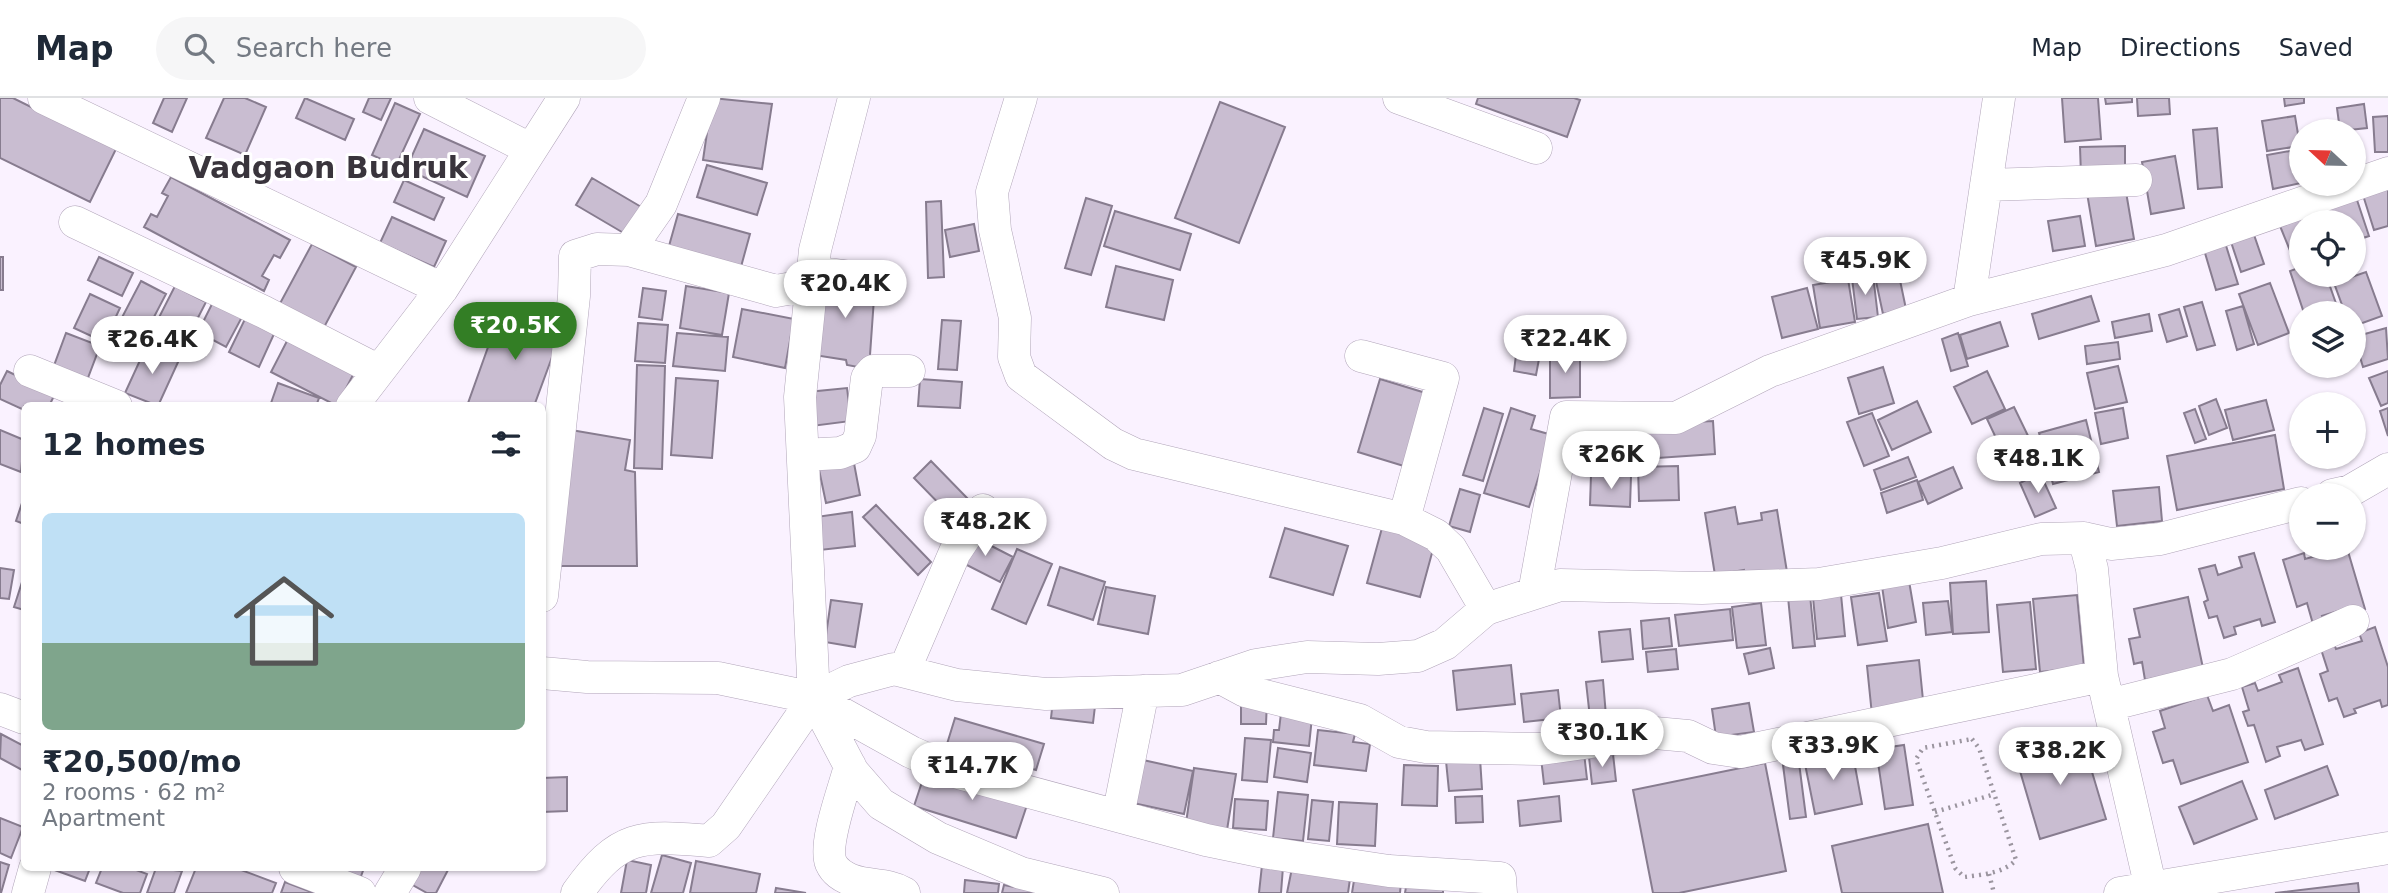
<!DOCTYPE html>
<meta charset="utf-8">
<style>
body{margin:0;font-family:"DejaVu Sans",sans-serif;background:#f6f6f7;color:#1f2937;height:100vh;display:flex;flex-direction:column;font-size:26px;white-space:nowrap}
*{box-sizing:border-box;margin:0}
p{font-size:23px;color:#747a83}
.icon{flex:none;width:38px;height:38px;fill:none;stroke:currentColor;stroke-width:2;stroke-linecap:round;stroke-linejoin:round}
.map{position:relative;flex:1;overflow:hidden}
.drawer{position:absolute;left:21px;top:304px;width:525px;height:469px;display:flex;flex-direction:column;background:#fff;border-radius:10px;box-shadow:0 2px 5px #0004}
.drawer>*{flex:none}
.needle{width:46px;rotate:292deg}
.controls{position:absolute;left:2289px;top:21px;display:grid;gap:14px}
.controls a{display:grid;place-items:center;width:77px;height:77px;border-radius:50%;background:#fff;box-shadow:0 2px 5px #0004;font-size:35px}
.price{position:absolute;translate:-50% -60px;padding:0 16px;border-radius:24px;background:#fff;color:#222;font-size:23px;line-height:46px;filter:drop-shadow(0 2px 4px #0008)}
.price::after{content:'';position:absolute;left:50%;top:42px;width:21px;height:16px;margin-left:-10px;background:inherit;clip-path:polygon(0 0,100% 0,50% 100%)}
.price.on{background:#337e25;color:#fff}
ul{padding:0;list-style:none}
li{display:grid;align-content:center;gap:14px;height:371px;padding:0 21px}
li+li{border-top:2px solid #e0e1e3}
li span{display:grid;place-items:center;height:217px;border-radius:10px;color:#555}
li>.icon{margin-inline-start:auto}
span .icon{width:126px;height:126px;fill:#fffc;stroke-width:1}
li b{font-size:30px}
h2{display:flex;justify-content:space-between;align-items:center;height:84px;padding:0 21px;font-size:30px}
header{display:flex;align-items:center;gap:42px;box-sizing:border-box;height:98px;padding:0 35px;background:#fff;border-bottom:2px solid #e0e1e3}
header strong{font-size:33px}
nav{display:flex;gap:38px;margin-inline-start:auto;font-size:24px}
.search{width:490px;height:63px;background:#f6f6f7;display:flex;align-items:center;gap:18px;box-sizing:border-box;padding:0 24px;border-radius:38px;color:#747a83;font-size:26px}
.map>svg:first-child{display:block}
</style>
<header>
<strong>Map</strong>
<div class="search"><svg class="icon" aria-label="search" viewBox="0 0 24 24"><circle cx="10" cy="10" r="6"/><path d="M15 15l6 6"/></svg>Search here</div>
<nav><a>Map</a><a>Directions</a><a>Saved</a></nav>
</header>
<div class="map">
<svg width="2388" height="795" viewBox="0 0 2388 795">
<rect width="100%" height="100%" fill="#faf2ff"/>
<path fill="#c9bdd1" stroke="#877c8f" stroke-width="2" d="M 0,0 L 13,0 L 116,51 L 90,104 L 0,60 Z
M 164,0 L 187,0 L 172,34 L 153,25 Z
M 224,0 L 245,0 L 266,9 L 245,57 L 206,40 Z
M 305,0 L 354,21 L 345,42 L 296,20 Z
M 369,0 L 391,0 L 381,22 L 363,14 Z
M 712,0 L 772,6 L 762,71 L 703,62 Z
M 1478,0 L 1574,0 L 1580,2 L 1567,39 L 1476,6 Z
M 2062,0 L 2098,0 L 2101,41 L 2065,44 Z
M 2105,0 L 2132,0 L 2132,4 L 2106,6 Z
M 2137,0 L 2169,0 L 2170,16 L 2138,18 Z
M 2284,0 L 2304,0 L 2304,5 L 2285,8 Z
M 1220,4 L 1285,29 L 1239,145 L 1175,120 Z
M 395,5 L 420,16 L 396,68 L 372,57 Z
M 2364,6 L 2367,30 L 2340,33 L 2337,10 Z
M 2295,18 L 2300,48 L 2267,53 L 2262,23 Z
M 2388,18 L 2388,54 L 2375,54 L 2373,19 Z
M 2217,30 L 2222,89 L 2198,91 L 2193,32 Z
M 424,31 L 485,58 L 467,99 L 406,71 Z
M 2125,48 L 2125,76 L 2081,77 L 2080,49 Z
M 2301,51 L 2301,85 L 2273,91 L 2267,57 Z
M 2175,58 L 2184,110 L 2151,116 L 2142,64 Z
M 707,67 L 767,85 L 757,117 L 697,99 Z
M 171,79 L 290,142 L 280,160 L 274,157 L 262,178 L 269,182 L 264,193 L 144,129 L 151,116 L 157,119 L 168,98 L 162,95 Z
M 592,80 L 643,110 L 627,137 L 576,107 Z
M 404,82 L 444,100 L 434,122 L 394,104 Z
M 2388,85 L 2388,128 L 2374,132 L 2362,94 Z
M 2125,88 L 2134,141 L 2096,148 L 2087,95 Z
M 2355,96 L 2369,138 L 2354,143 L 2354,124 L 2333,124 L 2327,105 Z
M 1086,100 L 1112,108 L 1091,177 L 1065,170 Z
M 941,103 L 944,179 L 928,180 L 926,104 Z
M 1115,113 L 1191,136 L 1180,172 L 1104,148 Z
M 678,116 L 750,136 L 739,176 L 667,155 Z
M 2080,118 L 2085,148 L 2053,153 L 2048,123 Z
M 2306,118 L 2308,124 L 2301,124 L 2301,151 L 2291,155 L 2280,128 Z
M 392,119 L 446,143 L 434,169 L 380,145 Z
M 974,126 L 979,153 L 950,159 L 945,132 Z
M 2251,128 L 2264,166 L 2241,174 L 2228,135 Z
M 2223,138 L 2238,186 L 2216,192 L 2202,145 Z
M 312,146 L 356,169 L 321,235 L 277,211 Z
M 0,159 L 3,159 L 3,192 L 0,192 Z
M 99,159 L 133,175 L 122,198 L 88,182 Z
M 1116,168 L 1173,182 L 1164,222 L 1106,209 Z
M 1897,168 L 1906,211 L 1883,216 L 1874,174 Z
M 2301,169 L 2301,177 L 2326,177 L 2339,214 L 2304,215 L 2290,173 Z
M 2366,174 L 2382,218 L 2354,228 L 2354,215 L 2345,215 L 2334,185 Z
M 819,177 L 875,186 L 869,271 L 847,267 L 846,262 L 814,257 Z
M 1873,177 L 1878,219 L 1857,221 L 1852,180 Z
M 1848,181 L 1855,224 L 1820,230 L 1813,187 Z
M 141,183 L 166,196 L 142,242 L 117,229 Z
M 2270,185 L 2289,235 L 2258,247 L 2239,196 Z
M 175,188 L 206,204 L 180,255 L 149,239 Z
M 686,188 L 729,195 L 722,237 L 680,230 Z
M 643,190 L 666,193 L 662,222 L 639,219 Z
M 1807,190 L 1818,231 L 1782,240 L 1772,199 Z
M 90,196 L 120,210 L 104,244 L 74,230 Z
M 2091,198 L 2099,223 L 2039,241 L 2032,216 Z
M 213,204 L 242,219 L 226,249 L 198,234 Z
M 2202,204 L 2215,247 L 2197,252 L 2184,209 Z
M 2243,208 L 2254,246 L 2237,252 L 2226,213 Z
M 502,210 L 562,232 L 534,308 L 467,308 Z
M 742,211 L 794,221 L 785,270 L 733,259 Z
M 2179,211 L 2187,238 L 2167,244 L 2159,217 Z
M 2149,216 L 2152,233 L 2115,240 L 2112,224 Z
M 245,221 L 274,236 L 259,269 L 229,254 Z
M 942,222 L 961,223 L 957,272 L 938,271 Z
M 2000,224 L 2008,248 L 1967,261 L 1960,237 Z
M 638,225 L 668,227 L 665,265 L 635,263 Z
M 2386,230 L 2388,261 L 2363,269 L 2354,239 Z
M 66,235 L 100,248 L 86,285 L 52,273 Z
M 677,235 L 728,239 L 725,273 L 673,268 Z
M 1958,235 L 1968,268 L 1951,273 L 1942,241 Z
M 288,241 L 354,275 L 337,308 L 271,274 Z
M 2118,244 L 2120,261 L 2087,266 L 2085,248 Z
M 147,247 L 179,262 L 158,308 L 125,295 Z
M 1580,254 L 1580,299 L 1550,300 L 1550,255 Z
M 1516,257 L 1539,261 L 1536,277 L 1514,273 Z
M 637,267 L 665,268 L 662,371 L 634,370 Z
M 2118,268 L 2127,304 L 2095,311 L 2087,275 Z
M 1883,269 L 1894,305 L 1859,316 L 1848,280 Z
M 7,273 L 55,296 L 49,308 L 24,308 L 24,312 L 0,301 L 0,287 Z
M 1987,273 L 2005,311 L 1972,326 L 1954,289 Z
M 2388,273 L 2388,305 L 2381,308 L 2369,280 Z
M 676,280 L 718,283 L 712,360 L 671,357 Z
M 920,281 L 962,284 L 960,310 L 918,308 Z
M 1380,281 L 1429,296 L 1407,369 L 1358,354 Z
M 278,285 L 319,300 L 316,308 L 270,308 Z
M 847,290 L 851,323 L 812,328 L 808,294 Z
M 2216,301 L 2227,330 L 2209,337 L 2199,308 Z
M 2266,302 L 2274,332 L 2233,342 L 2225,312 Z
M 1917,303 L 1931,334 L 1892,352 L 1878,322 Z
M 2014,309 L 2032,346 L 2005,359 L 1987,321 Z
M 1484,310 L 1503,316 L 1483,383 L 1463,377 Z
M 1511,310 L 1535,318 L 1531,331 L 1552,337 L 1529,409 L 1484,395 Z
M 2123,310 L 2128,340 L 2101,346 L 2095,315 Z
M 2388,310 L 2388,338 L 2380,313 Z
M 2195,311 L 2206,341 L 2195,345 L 2184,315 Z
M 1872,315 L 1889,358 L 1864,368 L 1847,324 Z
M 1639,322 L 1640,358 L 1610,360 L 1608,324 Z
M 2086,322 L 2099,374 L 2053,386 L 2039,335 Z
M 1606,323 L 1608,356 L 1575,358 L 1574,338 L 1580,337 L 1580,324 Z
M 1713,323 L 1715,356 L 1643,361 L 1641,327 Z
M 0,332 L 24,342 L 21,374 L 0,366 Z
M 571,332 L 630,342 L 625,372 L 635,374 L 637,468 L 549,468 Z
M 2275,337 L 2284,391 L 2177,412 L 2167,358 Z
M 1908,359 L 1916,379 L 1881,392 L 1874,372 Z
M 853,360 L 860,397 L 826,405 L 818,367 Z
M 931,363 L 970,403 L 953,420 L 914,380 Z
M 1678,368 L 1679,402 L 1639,403 L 1638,369 Z
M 1953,369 L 1962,390 L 1928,406 L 1918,384 Z
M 2040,375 L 2056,410 L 2035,419 L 2020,385 Z
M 1591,377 L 1631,378 L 1630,409 L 1590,407 Z
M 1917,382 L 1923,402 L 1887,415 L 1881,395 Z
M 2159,389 L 2162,423 L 2117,428 L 2113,393 Z
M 1460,391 L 1480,397 L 1470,434 L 1449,428 Z
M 24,399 L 24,426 L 16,423 Z
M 876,407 L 931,464 L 918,477 L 863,419 Z
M 1735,409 L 1738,426 L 1762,422 L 1761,415 L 1777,412 L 1787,474 L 1746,481 L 1744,472 L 1715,477 L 1705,415 Z
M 852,414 L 855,448 L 820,452 L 816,419 Z
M 1285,430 L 1348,448 L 1333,497 L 1270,479 Z
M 1382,430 L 1435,444 L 1420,499 L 1367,485 Z
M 970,437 L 1013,459 L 1000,484 L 957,462 Z
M 2329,450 L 2347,450 L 2365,511 L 2350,515 L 2348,510 L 2322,518 L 2324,523 L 2313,526 L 2307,505 L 2297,509 L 2283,462 L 2304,455 L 2305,461 L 2330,454 Z
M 1017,451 L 1052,466 L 1026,526 L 992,511 Z
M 2254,455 L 2275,524 L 2262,528 L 2260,521 L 2234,529 L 2236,536 L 2224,540 L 2217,518 L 2209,520 L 2204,504 L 2208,502 L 2199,471 L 2215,467 L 2218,477 L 2242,469 L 2239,459 Z
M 1060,469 L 1105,484 L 1093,522 L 1048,507 Z
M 0,470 L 14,472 L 9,501 L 0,500 Z
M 23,481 L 24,481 L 24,512 L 14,509 Z
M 1909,483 L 1916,524 L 1888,530 L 1882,488 Z
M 1986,483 L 1989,534 L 1953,536 L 1950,485 Z
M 1840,486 L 1845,538 L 1817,541 L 1812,489 Z
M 1106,489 L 1155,498 L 1148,536 L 1098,526 Z
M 1879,495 L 1887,543 L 1858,547 L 1851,499 Z
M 1810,497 L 1815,548 L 1793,550 L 1788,499 Z
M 2077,497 L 2084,569 L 2040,574 L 2033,501 Z
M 2188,499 L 2203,570 L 2145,582 L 2142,564 L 2134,566 L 2129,541 L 2140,539 L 2134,511 Z
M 831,502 L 862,506 L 855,549 L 825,544 Z
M 1948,503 L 1952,534 L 1926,537 L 1923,505 Z
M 2030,504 L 2036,571 L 2003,574 L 1997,507 Z
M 1761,505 L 1766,547 L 1737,550 L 1732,509 Z
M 1730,511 L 1733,542 L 1679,548 L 1675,517 Z
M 1669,520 L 1672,548 L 1643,551 L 1641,523 Z
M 2375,529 L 2388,569 L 2388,607 L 2382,609 L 2380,602 L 2354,611 L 2356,615 L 2344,619 L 2337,600 L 2329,603 L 2320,576 L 2328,573 L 2320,548 L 2333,543 L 2336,551 L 2362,543 L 2359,535 Z
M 1630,531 L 1633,561 L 1602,564 L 1599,534 Z
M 1770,550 L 1774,570 L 1749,576 L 1744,556 Z
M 1676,551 L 1678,571 L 1648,574 L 1646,554 Z
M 1919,562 L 1924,612 L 1872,617 L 1867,568 Z
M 1511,567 L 1515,606 L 1457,612 L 1453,573 Z
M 2298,570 L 2323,646 L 2305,652 L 2301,642 L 2277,649 L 2280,658 L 2266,664 L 2254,627 L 2248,628 L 2243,614 L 2249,612 L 2242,589 L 2255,585 L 2258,593 L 2282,584 L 2279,577 Z
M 1603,582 L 1606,618 L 1590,620 L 1586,584 Z
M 1558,592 L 1561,620 L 1524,624 L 1521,596 Z
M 2207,597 L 2213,613 L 2229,607 L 2248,664 L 2181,686 L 2173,662 L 2163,665 L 2153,634 L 2165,630 L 2160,613 Z
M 1053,602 L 1095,608 L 1093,625 L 1051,620 Z
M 1241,602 L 1267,603 L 1266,626 L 1241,626 Z
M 1749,605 L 1754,634 L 1716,639 L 1712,611 Z
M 1281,615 L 1312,619 L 1309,648 L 1273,644 L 1274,632 L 1279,632 Z
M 955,620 L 1044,646 L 1036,672 L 947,646 Z
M 1318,632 L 1355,636 L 1353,644 L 1370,646 L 1366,673 L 1314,667 Z
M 1,636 L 24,648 L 24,673 L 0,660 Z
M 2081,637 L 2106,721 L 2040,741 L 2015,656 Z
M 1245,640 L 1271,642 L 1267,684 L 1242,682 Z
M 1904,647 L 1913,707 L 1885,711 L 1876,651 Z
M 1278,650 L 1311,655 L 1307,684 L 1274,679 Z
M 1852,652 L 1862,706 L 1815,716 L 1804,661 Z
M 1584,655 L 1587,681 L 1544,686 L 1541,660 Z
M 1613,656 L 1616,683 L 1592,686 L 1589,659 Z
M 1480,660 L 1482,691 L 1449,693 L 1446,663 Z
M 1143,662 L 1193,673 L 1184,716 L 1133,705 Z
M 1765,665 L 1786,773 L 1679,795 L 1653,795 L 1633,692 Z
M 1799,665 L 1806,719 L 1790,721 L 1783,667 Z
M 1404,667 L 1438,668 L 1437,708 L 1402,707 Z
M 2327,668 L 2338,697 L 2275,721 L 2265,692 Z
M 927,669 L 1030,698 L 1016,740 L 914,708 Z
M 1194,670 L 1236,676 L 1227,732 L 1186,725 Z
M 567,679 L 567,713 L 542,714 L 542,680 Z
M 2242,683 L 2257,721 L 2194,746 L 2179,709 Z
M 1278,694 L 1308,697 L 1303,743 L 1273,740 Z
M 1482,698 L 1483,724 L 1456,725 L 1455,699 Z
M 1559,698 L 1561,723 L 1520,728 L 1518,703 Z
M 1235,701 L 1268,703 L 1266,732 L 1233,730 Z
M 1312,702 L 1333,704 L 1329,743 L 1308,741 Z
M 1339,704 L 1377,706 L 1375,748 L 1337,746 Z
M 0,720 L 23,729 L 11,760 L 0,755 Z
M 1928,726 L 1943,795 L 1842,795 L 1832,748 Z
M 662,757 L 691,765 L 683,795 L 651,795 Z
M 627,762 L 651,767 L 646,795 L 621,795 Z
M 696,763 L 760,776 L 756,795 L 690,795 Z
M 0,764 L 9,767 L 1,795 L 0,795 Z
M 1262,767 L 1283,769 L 1281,795 L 1259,795 Z
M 49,770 L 90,770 L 85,783 Z
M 102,770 L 131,770 L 147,776 L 140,795 L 123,795 L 96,785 Z
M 156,770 L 182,773 L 174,795 L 147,795 Z
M 196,770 L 236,770 L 276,785 L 272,795 L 186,795 Z
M 332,770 L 364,770 L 360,781 Z
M 408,770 L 449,770 L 436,795 L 427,795 L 402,781 Z
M 1292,770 L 1350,781 L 1348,795 L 1287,795 Z
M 1355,776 L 1401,784 L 1400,795 L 1352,795 Z
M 965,782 L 999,786 L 998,795 L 964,795 Z
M 285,784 L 314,795 L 281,795 Z
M 2358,785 L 2359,795 L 2275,795 Z
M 1004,787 L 1045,795 L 1002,795 Z
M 1406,789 L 1443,791 L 1443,795 L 1405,795 Z
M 776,790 L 806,795 L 775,795 Z"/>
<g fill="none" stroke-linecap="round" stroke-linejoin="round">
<defs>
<path id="minor" d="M 44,0 L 442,191
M 430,0 L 530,51
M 854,0 L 815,152 L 800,299 L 814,600 L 853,674 L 881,706 L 938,740 L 1021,775 L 1103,795
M 1021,0 L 992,94 L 995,132 L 1015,220 L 1014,259 L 1021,278 L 1113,346 L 1134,356 L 1404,421 L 1436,437 L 1451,451 L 1486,511
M 1399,0 L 1536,50
M 1986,87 L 2136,82
M 75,124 L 264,214 L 379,273
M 629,152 L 776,193 L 798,189 L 814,174 L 889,184
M 1969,202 L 1999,0
M 1361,258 L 1443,280 L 1404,421
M 30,273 L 116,308
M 352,308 L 442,191 L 564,0
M 803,357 L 840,355 L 855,349 L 860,338 L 867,280 L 873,273 L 909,273
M 2332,397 L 2350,393 L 2388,371
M 2084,440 L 2092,471 L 2102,578 L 2152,795
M 1534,495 L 1566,319 L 1676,320 L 1770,273 L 1969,202 L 2166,152 L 2388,75
M 542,498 L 574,198 L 575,158 L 597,151 L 629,152 L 661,106 L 704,0
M 904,573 L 955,454 L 983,412
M 542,575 L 587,579 L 718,580 L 814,600 L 911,654 L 959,675 L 1206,742 L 1269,755 L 1389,773 L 1500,780 L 1501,795
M 1219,579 L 1245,593 L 1360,622 L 1399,644 L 1426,649 L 1541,651 L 1655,635 L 1688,638 L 1713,650 L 1740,654 L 2102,578
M 2109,607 L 2232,576 L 2353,523
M 0,611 L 24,620
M 850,668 C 845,689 823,745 831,765 C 835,774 842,778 851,782 C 869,789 887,785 904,795
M 1118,718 L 1143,593
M 295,770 L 360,795
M 28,795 L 35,770
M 390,795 L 405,770
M 577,795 C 619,736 640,737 709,743 L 726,728 L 814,600 L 849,583 L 894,571 L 957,587 L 1046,596 L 1182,592 L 1256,567 L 1307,559 L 1378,561 L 1418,558 L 1445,546 L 1486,511 L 1560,487 L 1702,490 L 1819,486 L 1942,465 L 2041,441 L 2084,440 L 2111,446 L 2160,441 L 2301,405
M 2120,795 L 2388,750"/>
</defs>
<use href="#minor" stroke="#b1a5b9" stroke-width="33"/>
<path stroke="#9b959f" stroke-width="4.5" stroke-dasharray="2 5" stroke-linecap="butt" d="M 1972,641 L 1979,650 L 2016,762 C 2004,775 1981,777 1964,779 L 1955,770 L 1916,661 L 1923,650 Z
M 1935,714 L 1995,696
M 1989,776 L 1994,795"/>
<use href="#minor" stroke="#fff" stroke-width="32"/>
</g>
<g text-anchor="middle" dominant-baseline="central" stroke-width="6" stroke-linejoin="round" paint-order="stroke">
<g font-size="30" font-weight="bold" fill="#39343c" stroke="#fff">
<text x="328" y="69">Vadgaon Budruk</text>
</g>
</g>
</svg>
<div class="controls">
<a><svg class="needle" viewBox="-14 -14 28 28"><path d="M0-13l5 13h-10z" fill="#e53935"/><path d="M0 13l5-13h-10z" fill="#747a83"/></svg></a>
<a><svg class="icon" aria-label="locate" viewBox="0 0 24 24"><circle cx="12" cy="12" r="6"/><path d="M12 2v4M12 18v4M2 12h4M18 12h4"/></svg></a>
<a><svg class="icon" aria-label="layers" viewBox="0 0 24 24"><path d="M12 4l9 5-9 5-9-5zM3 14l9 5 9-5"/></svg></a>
<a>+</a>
<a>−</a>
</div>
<b class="price" style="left:1865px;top:199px">₹45.9K</b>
<b class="price" style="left:845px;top:222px">₹20.4K</b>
<b class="price on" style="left:515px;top:264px">₹20.5K</b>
<b class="price" style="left:1565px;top:277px">₹22.4K</b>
<b class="price" style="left:152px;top:278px">₹26.4K</b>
<b class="price" style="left:1611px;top:393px">₹26K</b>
<b class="price" style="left:2038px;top:397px">₹48.1K</b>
<b class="price" style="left:985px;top:460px">₹48.2K</b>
<b class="price" style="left:1602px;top:671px">₹30.1K</b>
<b class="price" style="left:1833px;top:684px">₹33.9K</b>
<b class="price" style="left:2060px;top:689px">₹38.2K</b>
<b class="price" style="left:972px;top:704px">₹14.7K</b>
<section class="drawer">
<h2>12 homes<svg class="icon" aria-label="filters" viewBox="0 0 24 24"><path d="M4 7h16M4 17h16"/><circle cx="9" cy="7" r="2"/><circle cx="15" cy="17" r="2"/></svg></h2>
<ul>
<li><span style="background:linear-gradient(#bfe0f5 60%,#7fa58c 0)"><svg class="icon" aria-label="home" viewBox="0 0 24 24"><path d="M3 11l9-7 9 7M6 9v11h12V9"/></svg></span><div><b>₹20,500/mo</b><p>2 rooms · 62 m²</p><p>Apartment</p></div></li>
</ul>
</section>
</div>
